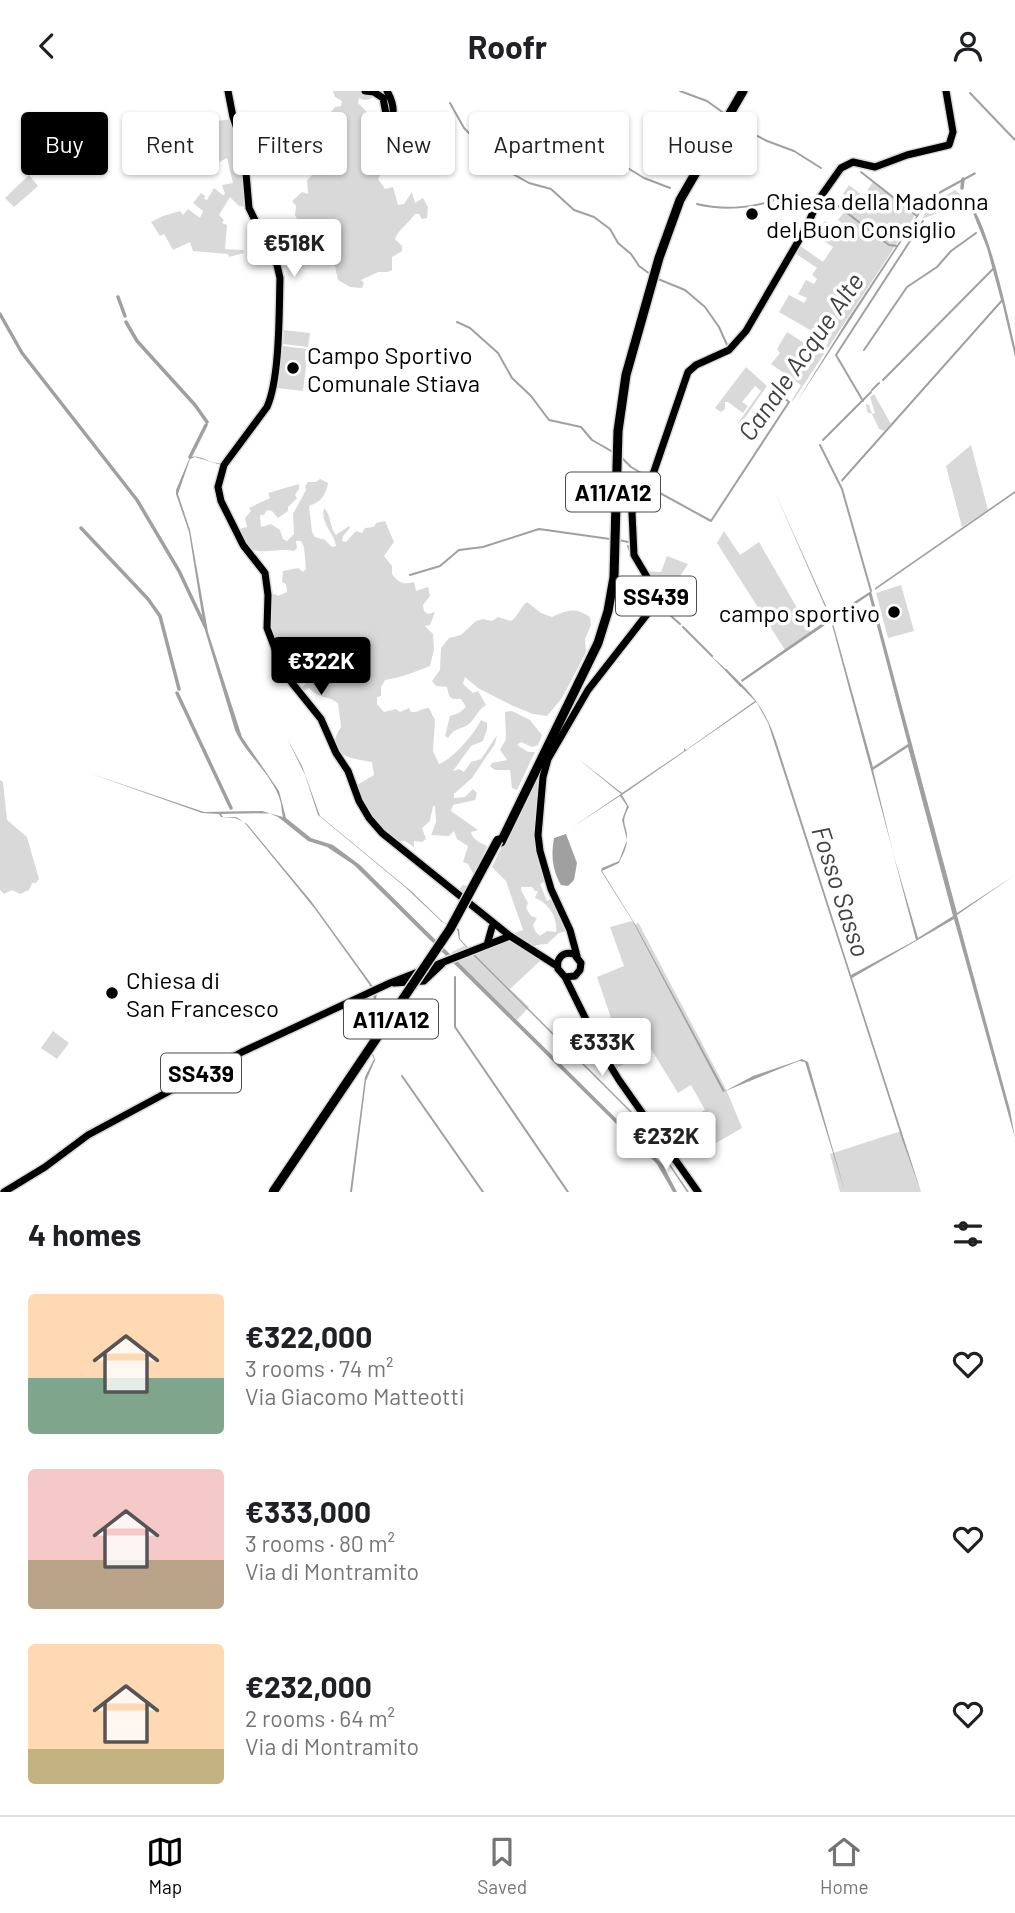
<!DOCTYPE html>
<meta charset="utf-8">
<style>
body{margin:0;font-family:Barlow,sans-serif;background:#f2f2f2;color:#202124;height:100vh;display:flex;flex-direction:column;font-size:26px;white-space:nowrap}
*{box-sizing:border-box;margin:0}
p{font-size:23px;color:#757577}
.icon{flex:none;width:38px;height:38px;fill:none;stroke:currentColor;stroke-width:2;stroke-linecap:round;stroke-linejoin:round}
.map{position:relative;height:1101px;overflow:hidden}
.panel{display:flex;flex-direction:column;background:#fff;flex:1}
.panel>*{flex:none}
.top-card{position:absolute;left:21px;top:21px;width:973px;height:63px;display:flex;gap:14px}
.price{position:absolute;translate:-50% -60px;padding:0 16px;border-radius:7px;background:#fff;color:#222;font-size:23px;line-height:46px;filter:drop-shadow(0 2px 4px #0008)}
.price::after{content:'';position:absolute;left:50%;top:42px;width:21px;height:16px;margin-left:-10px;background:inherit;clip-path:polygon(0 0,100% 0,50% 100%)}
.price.current{background:#000;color:#fff}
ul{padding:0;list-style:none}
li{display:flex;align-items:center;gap:21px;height:175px;padding:0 28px}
li span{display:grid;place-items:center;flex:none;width:196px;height:140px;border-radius:7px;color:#555}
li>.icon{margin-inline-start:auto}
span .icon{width:84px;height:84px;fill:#fffc;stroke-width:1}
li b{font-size:30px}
h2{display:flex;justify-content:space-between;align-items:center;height:84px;padding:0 28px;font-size:30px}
.tag{padding:0 24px;border-radius:7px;background:#fff;box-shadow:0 2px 5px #0004;font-size:24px;line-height:63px}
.tag.current{background:#000;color:#fff}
header{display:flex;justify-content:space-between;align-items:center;height:91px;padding:0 28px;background:#fff;font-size:32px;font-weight:700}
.tab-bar{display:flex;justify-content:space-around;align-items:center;height:98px;border-top:2px solid #e0e0e0;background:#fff;font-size:19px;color:#757577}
.tab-bar a{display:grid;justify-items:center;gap:4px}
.tab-bar .current{color:#000}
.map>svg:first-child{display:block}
</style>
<header><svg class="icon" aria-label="back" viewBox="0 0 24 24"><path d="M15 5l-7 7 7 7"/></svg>Roofr<svg class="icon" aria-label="person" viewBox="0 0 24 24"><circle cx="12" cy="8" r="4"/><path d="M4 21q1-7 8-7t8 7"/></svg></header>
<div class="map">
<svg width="1015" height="1101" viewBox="0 0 1015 1101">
<rect width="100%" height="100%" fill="#fff"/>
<path fill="#d9d9d9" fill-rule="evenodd" d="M 333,0 L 382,0 L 370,8 L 364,9 L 359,7 L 358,12 L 367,21 L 363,31 C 370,42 379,50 392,47 L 393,52 L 400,56 L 383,69 L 385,76 L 378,88 L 385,98 L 393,96 L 398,114 L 404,113 L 412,101 L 415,112 L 423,107 L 428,116 L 427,127 L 422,128 L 419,123 L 415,123 C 409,132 398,139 395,148 L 402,155 L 402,160 L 392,166 L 392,179 L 388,181 L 378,181 L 361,189 L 364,192 L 362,197 L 350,196 L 338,189 L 335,175 L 319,169 L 318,155 L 327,148 L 325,137 L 314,143 L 303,140 L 295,124 L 296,115 L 292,110 L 302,101 L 308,103 L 307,89 L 312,84 L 311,46 L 335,16 L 341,15 L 342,10 L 335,6 Z
M 232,28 L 244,66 L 248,116 L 239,115 L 230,106 L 219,124 L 224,129 L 222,132 L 227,134 L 225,158 L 243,159 L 244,162 L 229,166 L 228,163 L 193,160 L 190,151 L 173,159 L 164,143 L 160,145 L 151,131 L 163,125 L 180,120 L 183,124 L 188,118 L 200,127 L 203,120 L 193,112 L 201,102 L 205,105 L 204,108 L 207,109 L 214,97 L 223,104 L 225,103 L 222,94 L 233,92 L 227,67 L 217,72 L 203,39 L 211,36 L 210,31 Z
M 29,84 L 38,95 L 14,116 L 5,107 Z
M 873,91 L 915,122 L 913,128 L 793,310 L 792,309 L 801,294 L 771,273 L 780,262 L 777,258 L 787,241 L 821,263 L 829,250 L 779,221 L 789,204 L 804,212 L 807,207 L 798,203 L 806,189 L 814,193 L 817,188 L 812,184 L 817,177 L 795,162 L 799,154 L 823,171 L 833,156 L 824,150 L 829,143 L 821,136 L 825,130 L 838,139 L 843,133 L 838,129 L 852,111 L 843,103 L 849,94 L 863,105 Z
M 955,99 L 961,104 L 963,113 L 922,128 L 929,115 Z
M 284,239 L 310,242 L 308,256 L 283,253 Z
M 283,255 L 308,258 L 303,300 L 277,297 Z
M 746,276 L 767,295 L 740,334 L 738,332 L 761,300 L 755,295 L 742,311 L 748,315 L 743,322 L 728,311 L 725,311 L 725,318 L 721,321 L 715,317 Z
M 874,303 L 891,333 L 884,340 L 879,338 L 872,323 L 867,321 L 866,313 L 869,314 L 872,323 L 875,322 L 870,306 Z
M 971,354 L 988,419 L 962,436 L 946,375 Z
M 320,388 L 328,392 C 326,404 321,411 309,415 L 312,441 L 315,446 L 325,449 L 332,456 L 336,455 C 334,441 320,433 324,417 C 332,425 329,436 336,444 L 349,435 L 350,437 L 343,445 L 342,450 L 346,451 L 356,440 L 362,442 L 365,437 L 374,436 L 376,432 L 385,430 L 394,451 L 384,465 L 392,475 L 392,483 C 399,492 403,494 414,491 L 416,500 L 428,496 L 430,505 L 423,514 L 424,520 L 428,523 L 435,521 L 430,534 L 425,535 L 433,543 L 434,558 L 430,575 C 414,581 401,587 385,589 L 381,596 L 381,605 L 377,606 L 377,613 L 384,621 L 396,618 L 400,621 L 409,617 L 411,621 C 418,622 422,617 429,617 L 435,629 L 433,660 L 439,673 C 453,668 475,642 481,629 L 487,632 L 487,638 L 483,650 L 471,655 L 453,680 L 459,678 L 464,681 L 471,671 L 481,668 L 497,644 L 495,653 L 472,687 L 454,703 L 454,707 L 465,706 L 473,698 L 477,702 L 475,709 L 453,714 L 451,720 L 478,739 L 471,741 C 472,748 480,752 487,755 L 465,806 L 457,801 L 463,794 L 468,795 L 474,784 L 468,773 L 463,771 L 468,755 L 457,748 L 454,740 L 449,745 L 431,744 L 436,731 L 435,715 L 433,715 L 430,730 L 422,737 L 426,748 L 422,751 L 414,750 L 414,756 L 405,750 C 402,750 398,751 394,750 C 378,745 368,710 357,699 L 357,694 L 374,684 L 372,671 C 351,667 322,665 341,636 L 338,612 C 327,604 319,608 309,597 L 302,601 L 299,599 L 312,587 L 307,582 L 308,578 L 320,579 C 331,570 337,566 335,551 L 328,547 L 323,548 L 311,561 L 297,564 L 283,572 L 269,542 L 270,504 L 275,503 L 278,505 L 287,501 L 286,493 L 282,491 L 283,480 L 298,477 L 303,481 L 306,478 L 304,456 L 301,450 L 296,450 L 297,457 L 294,460 C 268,455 248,473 239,438 L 247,436 L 245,427 L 251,420 L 249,417 L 270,407 L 268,402 L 299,393 L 299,398 L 295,404 L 297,407 L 288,416 L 288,420 L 278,427 L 272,420 L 267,419 L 264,424 L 260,424 L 261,436 L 271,433 L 280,439 L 283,448 L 287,450 L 294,443 L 293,423 L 306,399 L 305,395 L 308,391 L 316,391 Z
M 724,440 L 740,464 L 759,451 L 811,541 L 785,559 L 717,452 Z
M 667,465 L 688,473 L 660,516 L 657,514 L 647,480 L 661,481 Z
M 901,494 L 914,540 L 888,547 L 876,502 Z
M 527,511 L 541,522 L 552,526 C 568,519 575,516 590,526 L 591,534 L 585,548 L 586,561 L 562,607 L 547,625 L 533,623 L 511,614 L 478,597 L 465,586 L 463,593 L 473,602 L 478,600 L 486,614 C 476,620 475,630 466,635 C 457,639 454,638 448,647 L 445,645 L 450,625 L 459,622 L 466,616 L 461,608 L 453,608 L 449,605 L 447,596 L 436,595 L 432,590 L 440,579 L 441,557 L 449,547 L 461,544 L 476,530 L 483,528 L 492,530 L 498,526 L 511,530 C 519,524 520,516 527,511 Z
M 512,620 L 530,629 L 542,644 L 538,654 L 532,656 L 521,651 L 517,654 L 528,661 L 535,661 L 517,699 L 512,697 L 510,679 L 495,679 L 490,675 L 492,672 L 507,669 L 500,659 L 506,648 L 505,621 Z
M 541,675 L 546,677 L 538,744 L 548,789 L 540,793 L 547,810 L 555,806 L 567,840 L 559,842 L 547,853 C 536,854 536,853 530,862 L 540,870 L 510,898 L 529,916 L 517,929 L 453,867 L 452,861 L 464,855 L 468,859 L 523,839 L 506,790 L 492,776 ZM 521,796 L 532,796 L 535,800 L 538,800 L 535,807 C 549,812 558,827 556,841 L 547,840 L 540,845 L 535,840 L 533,834 L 537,827 L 531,825 L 526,817 L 528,812 L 521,799 Z
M 0,689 L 3,691 L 7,729 L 27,746 L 39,788 L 36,792 L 32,792 L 29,799 L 20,803 L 12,799 L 4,803 L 0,799 Z
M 632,830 L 636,834 L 638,831 L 726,998 L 742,1037 L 711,1055 L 692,1026 L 705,1019 L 691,994 L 678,1002 L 651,958 L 613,979 L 591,937 L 611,927 L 597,886 L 624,875 L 610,836 Z
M 53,940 L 69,952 L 57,968 L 41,957 Z
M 901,1040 L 921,1101 L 840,1101 L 830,1063 Z"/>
<path fill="#a0a0a0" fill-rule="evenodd" d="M 248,72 L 250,77 L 253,115 L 281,173 L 285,187 L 279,279 L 273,312 L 240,358 L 218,373 L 195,366 L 190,368 L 178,403 L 190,439 L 208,541 L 242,646 L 279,700 L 286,727 L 311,747 L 333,754 L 360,774 L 656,1067 L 663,1074 L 677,1101 L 673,1101 L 657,1073 L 354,774 L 327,756 L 308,750 L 278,726 L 269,722 L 221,723 L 223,726 L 236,726 L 247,733 L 311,810 L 377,901 L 370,953 L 375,969 L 366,990 L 352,1101 L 350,1101 L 365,986 L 374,968 C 361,944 383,917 369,893 L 315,818 L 244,731 L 235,727 L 221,726 L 219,723 L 202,722 L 89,682 L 204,721 L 262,720 L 283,726 C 281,720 282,714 280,709 C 272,683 246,664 235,639 L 204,536 L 189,441 L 176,403 L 176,399 L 190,366 C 201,363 209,373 220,372 L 270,317 L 275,302 L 284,187 L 280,173 L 253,115 Z
M 975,81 L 976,83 L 934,106 L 922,119 L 796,312 L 848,228 L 925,112 L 940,100 Z
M 969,112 C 988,130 1008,226 1015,256 L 1015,266 L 1002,211 L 842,391 L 841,389 L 1001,209 L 987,157 Z
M 774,399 L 831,526 L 871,500 L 957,822 L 1015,784 L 957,824 L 1010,1019 L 1015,1047 L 954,828 L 852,887 L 921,1101 L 903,1051 L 768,632 L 757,612 L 756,611 L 622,704 L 629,716 C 619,734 628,733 627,749 C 627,757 622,765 619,772 L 602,780 L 635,833 L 725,1000 L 753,985 L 797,970 L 802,968 L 808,971 L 845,1101 L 805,971 L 799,970 L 723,1001 L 632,829 L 601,780 L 602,777 L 619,770 L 627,749 L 622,729 L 627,715 L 620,705 L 571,737 L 621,703 L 577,667 L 622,702 L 684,660 L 684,657 L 686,659 L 755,610 L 706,560 C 739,591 761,605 776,650 L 851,884 L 916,849 L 893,762 L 918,847 L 953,825 L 908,656 L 873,679 L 893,761 L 831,530 L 742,591 L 741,589 L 830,527 ZM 869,504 L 908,653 L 873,676 L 832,529 Z
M 1015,400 L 1015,402 L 875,499 L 875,497 Z
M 287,647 L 302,675 L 320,725 L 411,800 L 443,831 L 459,838 L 460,848 L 474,863 L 640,1029 L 689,1101 L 687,1101 L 640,1031 L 472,863 L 459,848 L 457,838 L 442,831 L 405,796 L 318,724 L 305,684 Z
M 566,743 L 577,772 L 574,789 L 568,795 L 561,794 C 552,778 551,764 554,747 Z"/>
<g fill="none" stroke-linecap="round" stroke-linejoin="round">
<path stroke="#a0a0a0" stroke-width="2" d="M 680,0 L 707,10 L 725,23
M 970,2 L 1015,49
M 450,12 L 464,37 L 504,78 L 529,92 L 551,98 L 574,119 L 594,126 L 610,138 L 618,152 L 631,163 L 639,175 L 650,183
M 732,29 L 740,36 L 767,50 L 794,60 L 821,77
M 613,68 L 644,87 L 670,97
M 861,81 L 917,125
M 825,105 L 889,154 L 897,155
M 697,113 C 725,120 758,117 784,105
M 658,188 L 685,199 L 705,216 L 719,236 L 728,256
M 457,231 L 470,237 L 498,262 L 512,287 L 531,305 L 549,329 L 581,336 L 592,349 L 613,361
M 864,259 L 907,196 L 937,176 L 951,160 L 976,142
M 883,289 L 993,178
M 771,297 L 789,311
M 872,299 L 879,292
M 863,310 L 836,264 L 923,130
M 823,349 L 871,301
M 820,354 L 842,398 L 871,500
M 621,366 L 631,376 L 648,386 L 647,388
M 649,396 L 711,430 L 789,311
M 619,449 L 628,451
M 628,455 L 631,463
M 410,484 L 440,475 L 459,459 L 483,456 L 539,438 L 610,448
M 657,512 L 666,520
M 671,525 L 680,533
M 683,536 L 712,565
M 726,579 L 741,595
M 455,886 L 455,936 L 568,1101
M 402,985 L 483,1101"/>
<path stroke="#a0a0a0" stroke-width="3.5" d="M 962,97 L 963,88
M 118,206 L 125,225
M 0,223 L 22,262 L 137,409 L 179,480 L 205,535
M 126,231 L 137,250 L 195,314 L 207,331
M 190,366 L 206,334
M 81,437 L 148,508 L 160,525 L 179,598
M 177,602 L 231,717"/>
<defs>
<path id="major" d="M 228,0 L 233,26 L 244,59 L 249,117 L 277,174 L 280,187 C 279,221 280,287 267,316 L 224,374 L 218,396 L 221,410 L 243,454 L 265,482 L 268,504 L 267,537 L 282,576 L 292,592 L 321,628 L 336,662 L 348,680 L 359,710 L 369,727 L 382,742 L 510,845 L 557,875
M 365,0 L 374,1 L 383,7 L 387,28 L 381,38 L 383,42 L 388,39 C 395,24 395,14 387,0
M 487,854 L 492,836
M 577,865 L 570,839 L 551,798 L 540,760 L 538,744 L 543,686 L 548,668 L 588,599 L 655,513 L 656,501 L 634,464 L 632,422 L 635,412 L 652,386 L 688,281 L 696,274 L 729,259 L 746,240 L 806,137 L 819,108 L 841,77 L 853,71 L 875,76 L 907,64 L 949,54 L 953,41 L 946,0
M 565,886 L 575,885 L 580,879 L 581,872 L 574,863 C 563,860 556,867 558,878 L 565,886 L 603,963 L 619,989 L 698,1101
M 394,892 L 424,890 L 442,873
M 4,1101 L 45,1076 L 88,1044 L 242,961 L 390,892 L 510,845"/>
<path id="highway" d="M 501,751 L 598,552 L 608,520 L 614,486 L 618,340 L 626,284 L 659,167 L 680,109 L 743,0"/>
</defs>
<use href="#major" stroke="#dbdbdb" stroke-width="10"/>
<use href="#highway" stroke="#dbdbdb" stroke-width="12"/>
<use href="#major" stroke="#000" stroke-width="7"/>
<use href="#highway" stroke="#000" stroke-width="9"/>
<defs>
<path id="highway-bridge" d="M 273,1101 L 450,838 L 498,749"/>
</defs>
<use href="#highway-bridge" stroke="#dbdbdb" stroke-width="12" stroke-linecap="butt"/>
<use href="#highway-bridge" stroke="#000" stroke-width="9"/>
</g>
<g fill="#000" stroke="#fff" stroke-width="2.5">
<circle cx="752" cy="123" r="7"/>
<circle cx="293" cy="277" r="7"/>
<circle cx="894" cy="521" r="7"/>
<circle cx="112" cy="902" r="7"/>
</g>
<g text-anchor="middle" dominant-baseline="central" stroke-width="7" stroke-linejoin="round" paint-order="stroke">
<g fill="#fff" stroke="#4c4c4c" stroke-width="2">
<rect x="566" y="381.5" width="94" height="39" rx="5"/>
<rect x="616" y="485.5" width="80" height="39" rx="5"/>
<rect x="344" y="908.5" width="94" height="39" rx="5"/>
<rect x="161" y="962.5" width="80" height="39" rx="5"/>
</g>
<g font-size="23" font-weight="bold" fill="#000">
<text x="613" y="401">A11/A12</text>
<text x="656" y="505">SS439</text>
<text x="391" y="928">A11/A12</text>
<text x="201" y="982">SS439</text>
</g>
<g font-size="24" fill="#000" stroke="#fff" text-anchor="start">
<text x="766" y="109">Chiesa della Madonna<tspan x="766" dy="28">del Buon Consiglio</tspan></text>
<text x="307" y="263">Campo Sportivo<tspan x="307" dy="28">Comunale Stiava</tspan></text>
<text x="880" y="521" text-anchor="end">campo sportivo</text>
<text x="126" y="888">Chiesa di<tspan x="126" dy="28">San Francesco</tspan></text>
</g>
<g font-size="26" font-style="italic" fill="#414141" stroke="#fff">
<text transform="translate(800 265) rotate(-55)">Canale Acque Alte</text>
<text transform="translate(842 800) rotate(72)">Fosso Sasso</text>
</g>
</g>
</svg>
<b class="price" style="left:294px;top:188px">€518K</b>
<b class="price current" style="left:321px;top:606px">€322K</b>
<b class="price" style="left:602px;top:987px">€333K</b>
<b class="price" style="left:666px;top:1081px">€232K</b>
<div class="top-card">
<a class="tag current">Buy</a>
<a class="tag">Rent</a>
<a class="tag">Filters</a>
<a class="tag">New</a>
<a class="tag">Apartment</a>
<a class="tag">House</a>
</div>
</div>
<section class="panel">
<h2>4 homes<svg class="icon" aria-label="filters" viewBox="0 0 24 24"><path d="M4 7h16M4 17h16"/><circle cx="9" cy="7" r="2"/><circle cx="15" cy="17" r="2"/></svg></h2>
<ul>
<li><span style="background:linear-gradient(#ffd9b3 60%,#7fa58c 0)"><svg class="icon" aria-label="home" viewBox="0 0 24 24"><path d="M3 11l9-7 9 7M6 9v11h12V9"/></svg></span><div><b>€322,000</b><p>3 rooms · 74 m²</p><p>Via Giacomo Matteotti</p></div><svg class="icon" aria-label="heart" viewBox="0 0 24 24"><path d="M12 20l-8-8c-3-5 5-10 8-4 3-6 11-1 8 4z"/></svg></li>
<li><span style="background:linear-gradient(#f6c9c9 65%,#b9a48a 0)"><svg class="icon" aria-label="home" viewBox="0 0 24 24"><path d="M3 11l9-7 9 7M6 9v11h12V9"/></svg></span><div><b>€333,000</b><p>3 rooms · 80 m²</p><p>Via di Montramito</p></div><svg class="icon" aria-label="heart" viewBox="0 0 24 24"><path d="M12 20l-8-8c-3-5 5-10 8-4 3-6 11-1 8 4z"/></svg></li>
<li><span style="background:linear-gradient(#ffd9b3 75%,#c2b280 0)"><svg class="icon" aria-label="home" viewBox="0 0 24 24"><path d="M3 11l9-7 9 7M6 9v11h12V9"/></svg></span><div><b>€232,000</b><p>2 rooms · 64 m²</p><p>Via di Montramito</p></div><svg class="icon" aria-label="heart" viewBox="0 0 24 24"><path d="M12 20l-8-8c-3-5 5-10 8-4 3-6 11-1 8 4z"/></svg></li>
</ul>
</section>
<nav class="tab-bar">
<a class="current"><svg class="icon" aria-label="map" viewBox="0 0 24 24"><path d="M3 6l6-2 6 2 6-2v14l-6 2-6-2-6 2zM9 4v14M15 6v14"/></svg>Map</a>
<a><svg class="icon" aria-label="saved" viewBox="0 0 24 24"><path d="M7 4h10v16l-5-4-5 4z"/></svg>Saved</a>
<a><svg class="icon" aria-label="home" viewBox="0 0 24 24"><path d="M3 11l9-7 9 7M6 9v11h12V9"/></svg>Home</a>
</nav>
